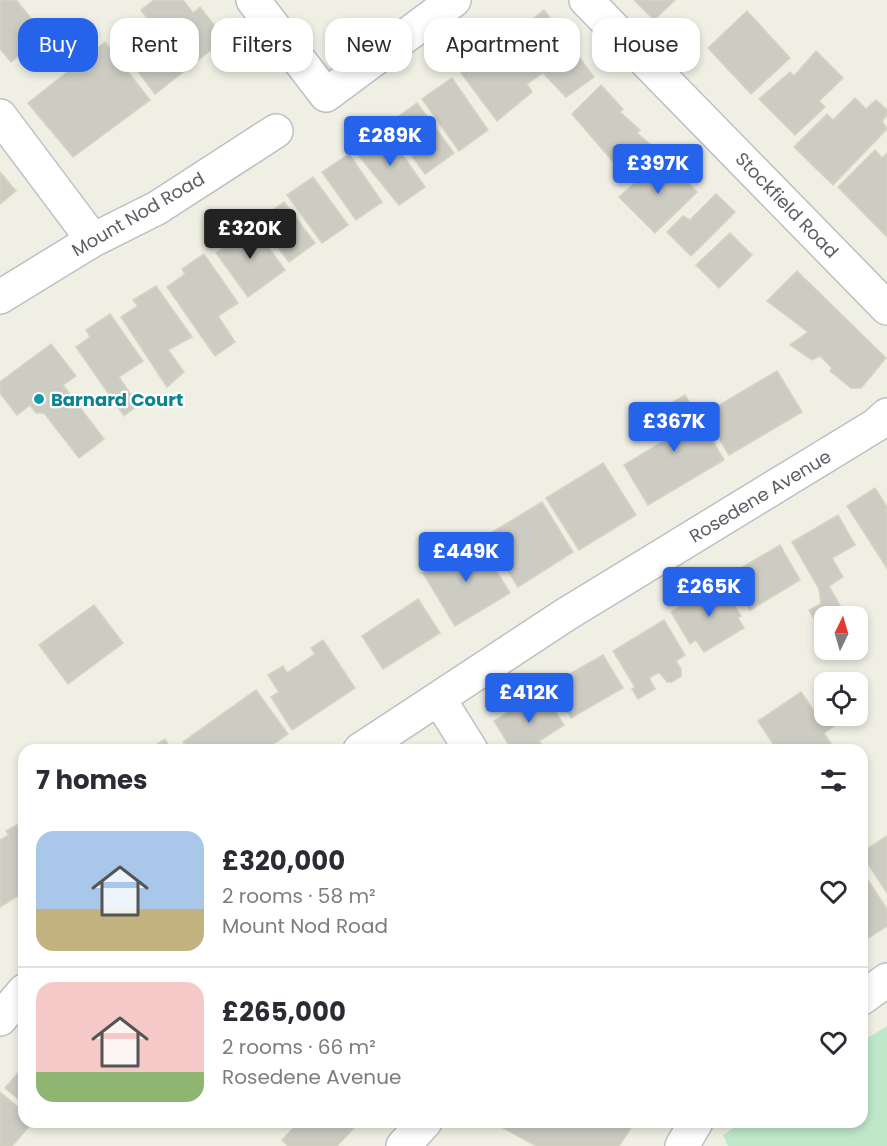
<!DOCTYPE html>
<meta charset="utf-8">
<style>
body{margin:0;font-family:Poppins,sans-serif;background:#f7f7f7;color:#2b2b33;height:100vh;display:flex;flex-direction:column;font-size:22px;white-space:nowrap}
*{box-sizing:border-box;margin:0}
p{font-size:20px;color:#7c7c81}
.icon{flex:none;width:33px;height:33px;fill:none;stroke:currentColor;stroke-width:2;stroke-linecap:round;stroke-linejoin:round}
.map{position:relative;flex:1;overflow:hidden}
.details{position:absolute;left:18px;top:744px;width:850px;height:384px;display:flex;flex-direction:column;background:#fff;border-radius:18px;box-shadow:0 3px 9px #0003}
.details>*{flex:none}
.top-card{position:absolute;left:18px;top:18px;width:852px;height:54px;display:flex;gap:12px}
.needle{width:39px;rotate:5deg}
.buttons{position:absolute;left:814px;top:606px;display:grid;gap:12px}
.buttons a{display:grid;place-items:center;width:54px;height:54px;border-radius:12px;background:#fff;box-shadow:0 3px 9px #0003;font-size:30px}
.price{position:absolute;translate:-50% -51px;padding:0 14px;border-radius:6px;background:#2563eb;color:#fff;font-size:20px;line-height:39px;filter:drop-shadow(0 2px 3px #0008)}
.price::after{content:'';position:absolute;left:50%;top:36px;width:18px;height:14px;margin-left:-9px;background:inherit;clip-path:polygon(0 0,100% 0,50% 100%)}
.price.current{background:#222;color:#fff}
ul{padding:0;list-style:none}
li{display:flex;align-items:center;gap:18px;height:150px;padding:0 18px}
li+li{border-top:2px solid #e1e1e2}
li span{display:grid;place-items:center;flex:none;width:168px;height:120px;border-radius:18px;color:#555}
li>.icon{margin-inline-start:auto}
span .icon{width:72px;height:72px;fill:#fffc;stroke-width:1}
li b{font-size:26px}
h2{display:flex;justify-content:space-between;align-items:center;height:72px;padding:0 18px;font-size:26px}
.pill{padding:0 21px;border-radius:18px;background:#fff;box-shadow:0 3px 9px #0003;font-size:21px;line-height:54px}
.pill.current{background:#2563eb;color:#fff}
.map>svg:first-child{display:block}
</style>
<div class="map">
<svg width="887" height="1146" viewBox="0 0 887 1146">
<rect width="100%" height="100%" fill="#efefe4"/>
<path fill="#bfe8ca" d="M 887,1026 L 887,1146 L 728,1146 L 723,1135 L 743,1122 L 862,1122 L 863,1041 Z"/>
<path fill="#cdccc3" stroke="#d5d4c2" stroke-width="1.5" d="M 0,0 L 16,0 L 44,34 L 11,62 L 0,49 Z
M 154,0 L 183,0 L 193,13 L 200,7 L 225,39 L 155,94 L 130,61 L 161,37 L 141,10 Z
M 634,0 L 675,0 L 654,20 Z
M 544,10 L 594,77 L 566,97 L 543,73 L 527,84 L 532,92 L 497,121 L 461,73 Z
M 747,11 L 790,58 L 751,94 L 708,48 Z
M 105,42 L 150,100 L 73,157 L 28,103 Z
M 816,51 L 843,78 L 819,101 L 825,107 L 795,135 L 759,99 L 790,72 L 794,76 Z
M 452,78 L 488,130 L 459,151 L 422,99 Z
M 601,85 L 623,109 L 620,112 L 640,130 L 637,133 L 659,152 L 627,178 L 572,114 Z
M 855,98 L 866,109 L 876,100 L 887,110 L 887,115 L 882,121 L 887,129 L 833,185 L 794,147 L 827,114 L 833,120 Z
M 417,103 L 454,153 L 425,174 L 388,124 Z
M 384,128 L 425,187 L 399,205 L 354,150 Z
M 875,150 L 882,158 L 887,153 L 887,237 L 838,187 Z
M 349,154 L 382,202 L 356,220 L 322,172 Z
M 664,157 L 697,192 L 655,233 L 619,197 Z
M 0,172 L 16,191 L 0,204 Z
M 313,177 L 348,225 L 322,243 L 287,195 Z
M 716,194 L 735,212 L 691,256 L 667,232 L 683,216 L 690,220 Z
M 284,202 L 315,243 L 289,262 L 258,221 Z
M 249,221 L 285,270 L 248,297 L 216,253 L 231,243 L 226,237 Z
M 730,233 L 752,255 L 719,288 L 696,265 Z
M 204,254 L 238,303 L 218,316 L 235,342 L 215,356 L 167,287 L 185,274 L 182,269 Z
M 797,271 L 886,358 L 861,388 L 851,388 L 830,371 L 832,368 L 820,356 L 812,360 L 790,345 L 808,332 L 767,301 Z
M 156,286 L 192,337 L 168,350 L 184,372 L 167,387 L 121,317 L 138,306 L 133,300 Z
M 110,314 L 143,361 L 119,377 L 138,405 L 124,416 L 76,347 L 90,337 L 86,330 Z
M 51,344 L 76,376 L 63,385 L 104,439 L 79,458 L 44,413 L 36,413 L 30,405 L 17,415 L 0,393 L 0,382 Z
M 777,371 L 802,412 L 729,455 L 704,414 Z
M 685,395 L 724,460 L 648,505 L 624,465 L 667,439 L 652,414 Z
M 603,463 L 636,515 L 579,550 L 546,498 Z
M 875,488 L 887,507 L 887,568 L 847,506 Z
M 542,502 L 573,552 L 518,587 L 486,536 Z
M 838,515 L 855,545 L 832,558 L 843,577 L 829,586 L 846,616 L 825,616 L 824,636 L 809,610 L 821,604 L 819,589 L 792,542 Z
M 478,541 L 510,593 L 455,626 L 423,573 Z
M 780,545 L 800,580 L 750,610 L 729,575 Z
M 720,582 L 741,616 L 738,618 L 744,628 L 704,652 L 696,640 L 690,644 L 671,612 Z
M 418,599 L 440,633 L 383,669 L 362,636 Z
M 94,605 L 123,643 L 68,684 L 39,645 Z
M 664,620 L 685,655 L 676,661 L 681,669 L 681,676 L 672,682 L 667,682 L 659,672 L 649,678 L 655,689 L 638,699 L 632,689 L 635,687 L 613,651 Z
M 323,640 L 355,688 L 292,730 L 271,697 L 279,692 L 268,675 L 283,666 L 287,673 L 315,654 L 311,648 Z
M 603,655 L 623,688 L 571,718 L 552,684 Z
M 256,690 L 288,734 L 265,750 L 188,750 L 183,742 Z
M 542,691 L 564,725 L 539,741 L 545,750 L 512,750 L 494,721 Z
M 801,692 L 814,711 L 824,704 L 825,716 L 832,716 L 837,724 L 824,733 L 835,750 L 777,750 L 758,721 Z
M 165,739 L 171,750 L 148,750 Z
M 24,821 L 24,892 L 0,907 L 0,840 L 9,835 L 6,831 Z
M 887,836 L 887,893 L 862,855 L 862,852 Z
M 862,871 L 887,909 L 887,926 L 862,942 Z
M 24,1066 L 24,1104 L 5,1088 Z
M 0,1092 L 24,1112 L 24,1122 L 33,1122 L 12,1146 L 0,1146 Z
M 299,1122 L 349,1122 L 355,1127 L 337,1146 L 288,1146 L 282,1140 Z
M 497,1122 L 635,1122 L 619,1146 L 536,1146 L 496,1124 Z"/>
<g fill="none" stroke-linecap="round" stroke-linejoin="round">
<defs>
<path id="minor" d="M 253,0 L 326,95 L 454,0
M 586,0 L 887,308
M 0,116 L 93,240
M 0,297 L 93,240 L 157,208 L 276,131
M 439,699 L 471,750
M 360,750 L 565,615 L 876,425 L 887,415
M 862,998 L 887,980
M 0,1019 L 24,991
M 403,1146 L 425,1122
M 682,1146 L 696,1122"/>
</defs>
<use href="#minor" stroke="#bebfc6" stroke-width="36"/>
<use href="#minor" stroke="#fff" stroke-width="33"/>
</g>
<circle fill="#0f9aa8" stroke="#fff" stroke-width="2" cx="39" cy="399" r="6"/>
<g text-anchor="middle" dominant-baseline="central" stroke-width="4.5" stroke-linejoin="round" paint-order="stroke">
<g font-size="18" fill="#5c5e66" stroke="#fff">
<text transform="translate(787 205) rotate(46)">Stockfield Road</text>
<text transform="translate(138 214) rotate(-30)">Mount Nod Road</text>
<text transform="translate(760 496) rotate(-31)">Rosedene Avenue</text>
</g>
<g font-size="18" font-weight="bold" fill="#0d838f" stroke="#fff" text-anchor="start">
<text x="51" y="399">Barnard Court</text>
</g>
</g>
</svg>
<div class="buttons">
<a><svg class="needle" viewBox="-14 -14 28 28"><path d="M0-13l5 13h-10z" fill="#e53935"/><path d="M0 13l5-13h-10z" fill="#7c7c81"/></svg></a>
<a><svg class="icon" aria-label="locate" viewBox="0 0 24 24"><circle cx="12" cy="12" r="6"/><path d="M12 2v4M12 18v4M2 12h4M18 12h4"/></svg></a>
</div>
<b class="price" style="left:390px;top:167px">£289K</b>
<b class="price" style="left:658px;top:195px">£397K</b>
<b class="price current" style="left:250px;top:260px">£320K</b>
<b class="price" style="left:674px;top:453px">£367K</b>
<b class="price" style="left:466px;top:583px">£449K</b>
<b class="price" style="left:709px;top:618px">£265K</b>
<b class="price" style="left:529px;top:724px">£412K</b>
<div class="top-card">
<a class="pill current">Buy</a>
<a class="pill">Rent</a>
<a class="pill">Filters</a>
<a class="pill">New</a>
<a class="pill">Apartment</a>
<a class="pill">House</a>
</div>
<section class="details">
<h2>7 homes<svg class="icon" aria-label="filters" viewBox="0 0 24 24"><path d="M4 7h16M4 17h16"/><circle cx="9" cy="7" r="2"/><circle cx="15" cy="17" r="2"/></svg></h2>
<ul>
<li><span style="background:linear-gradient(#a9c7e8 65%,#c2b280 0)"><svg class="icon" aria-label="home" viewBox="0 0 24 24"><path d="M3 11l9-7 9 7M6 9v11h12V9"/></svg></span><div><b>£320,000</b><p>2 rooms · 58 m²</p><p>Mount Nod Road</p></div><svg class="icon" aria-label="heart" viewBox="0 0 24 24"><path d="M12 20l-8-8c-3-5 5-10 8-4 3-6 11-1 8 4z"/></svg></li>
<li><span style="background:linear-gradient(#f6c9c9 75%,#8fb573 0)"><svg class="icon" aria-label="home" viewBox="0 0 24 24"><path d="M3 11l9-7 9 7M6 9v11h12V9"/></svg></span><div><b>£265,000</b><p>2 rooms · 66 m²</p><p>Rosedene Avenue</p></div><svg class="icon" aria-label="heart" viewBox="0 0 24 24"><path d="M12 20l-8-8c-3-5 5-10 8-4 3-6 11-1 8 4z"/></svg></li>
</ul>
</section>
</div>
